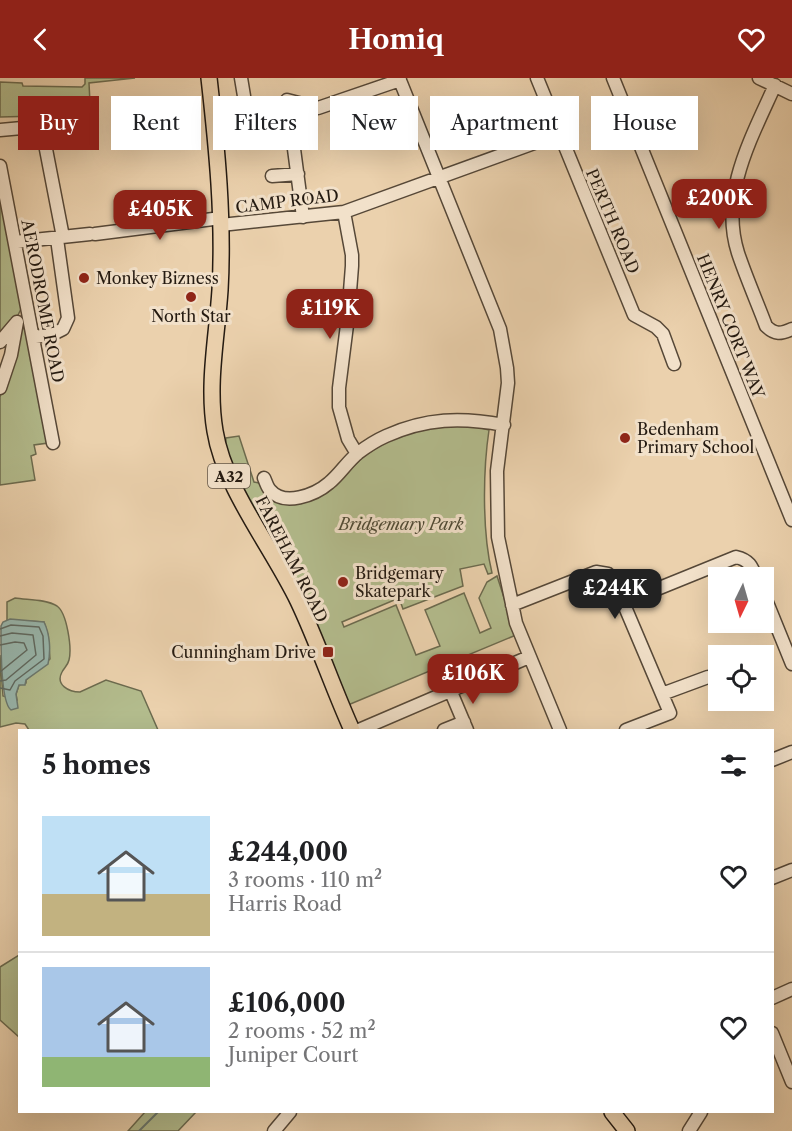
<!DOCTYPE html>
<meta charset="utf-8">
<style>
body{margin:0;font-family:"Libre Caslon Text",serif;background:#f6f6f6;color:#202124;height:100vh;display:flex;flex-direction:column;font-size:22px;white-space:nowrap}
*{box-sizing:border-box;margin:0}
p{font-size:20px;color:#757577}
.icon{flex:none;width:33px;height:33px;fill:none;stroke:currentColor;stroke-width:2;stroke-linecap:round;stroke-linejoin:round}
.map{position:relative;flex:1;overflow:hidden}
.drawer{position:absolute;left:18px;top:651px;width:756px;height:384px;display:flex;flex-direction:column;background:#fff;border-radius:0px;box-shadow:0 6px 24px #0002}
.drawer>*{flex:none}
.guide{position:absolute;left:18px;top:18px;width:756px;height:54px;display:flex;gap:12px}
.needle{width:39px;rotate:185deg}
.fabs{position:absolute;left:708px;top:489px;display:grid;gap:12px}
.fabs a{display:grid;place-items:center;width:66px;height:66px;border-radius:0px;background:#fff;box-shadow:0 6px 24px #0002;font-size:30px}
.price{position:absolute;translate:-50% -51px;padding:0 14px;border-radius:12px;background:#8f2418;color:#fff;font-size:20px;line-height:39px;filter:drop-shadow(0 2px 3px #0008)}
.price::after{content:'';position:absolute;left:50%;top:36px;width:18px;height:14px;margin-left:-9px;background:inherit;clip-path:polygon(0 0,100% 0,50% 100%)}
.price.current{background:#222;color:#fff}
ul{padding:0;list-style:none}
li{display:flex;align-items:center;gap:18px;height:150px;padding:0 24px}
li+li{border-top:2px solid #e0e0e0}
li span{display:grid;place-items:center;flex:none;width:168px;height:120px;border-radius:0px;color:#555}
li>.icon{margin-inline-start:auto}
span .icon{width:72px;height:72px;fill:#fffc;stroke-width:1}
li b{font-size:26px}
h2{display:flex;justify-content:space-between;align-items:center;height:72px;padding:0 24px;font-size:26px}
.pill{padding:0 21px;border-radius:0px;background:#fff;box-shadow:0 6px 24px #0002;font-size:21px;line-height:54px}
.pill.current{background:#8f2418;color:#fff}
header{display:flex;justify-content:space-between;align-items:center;height:78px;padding:0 24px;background:#8f2418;color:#fff;font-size:27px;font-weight:800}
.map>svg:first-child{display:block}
</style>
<header><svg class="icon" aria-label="back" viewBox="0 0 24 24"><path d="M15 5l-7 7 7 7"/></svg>Homiq<svg class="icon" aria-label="heart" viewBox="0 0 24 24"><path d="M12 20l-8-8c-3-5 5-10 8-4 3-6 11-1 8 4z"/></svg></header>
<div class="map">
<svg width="792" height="1053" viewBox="0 0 792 1053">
<rect width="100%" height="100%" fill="#ebd1ad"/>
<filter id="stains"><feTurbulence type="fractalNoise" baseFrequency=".00333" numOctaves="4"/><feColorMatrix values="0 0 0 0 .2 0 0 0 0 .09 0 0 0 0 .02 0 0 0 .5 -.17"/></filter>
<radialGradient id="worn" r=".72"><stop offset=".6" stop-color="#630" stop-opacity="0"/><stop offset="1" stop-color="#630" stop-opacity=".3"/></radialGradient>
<path fill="#b3bc8d" stroke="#6c6b4f" stroke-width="1.5" d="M 85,0 L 135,0 L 89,5 L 91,45 L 48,47 L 39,38 L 0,39 L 0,4 L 22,5 L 23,8 L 82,9 L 85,6 Z
M 0,113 L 22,229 L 17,239 L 0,260 Z
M 21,248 L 26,250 L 48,365 L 34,367 L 36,376 L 31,378 L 35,402 L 0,407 L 0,319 Z
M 466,346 L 489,352 C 483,392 482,454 492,495 L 488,496 L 484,486 L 460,491 L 463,508 L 403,531 L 399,520 L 342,544 L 344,549 L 396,527 L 416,577 L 440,568 L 425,532 L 464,515 L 480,555 L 491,550 L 479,520 L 487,504 L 497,498 L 516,557 L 348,627 L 225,374 L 226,360 L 239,358 L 254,404 L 259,405 L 268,422 L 288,426 L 317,420 L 328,414 L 363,379 L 384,365 L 411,353 Z
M 15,520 C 27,522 46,521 57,528 C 67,535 72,570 69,582 C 68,587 64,590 62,594 C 55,607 69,614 80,614 L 106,602 L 141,613 L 158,652 L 29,652 L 25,646 L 16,645 L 0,649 L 0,577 L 3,618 L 17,622 L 16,616 L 19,607 L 26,605 L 26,602 L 50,581 L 48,557 L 44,544 L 7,542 L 7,524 Z
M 19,877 L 19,959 L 0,942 L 0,889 Z
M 145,1034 L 196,1034 L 178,1053 L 128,1053 Z"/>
<path fill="#98b7ae" stroke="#6a786f" stroke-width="1.5" d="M 10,541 L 44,544 C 50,556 51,573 48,586 L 26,602 L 25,607 L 19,607 L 16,616 L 18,630 L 11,632 C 0,624 1,565 1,548 L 3,544 Z"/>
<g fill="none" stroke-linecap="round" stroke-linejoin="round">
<path stroke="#5e6860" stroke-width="1.5" d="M 0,551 L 11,547 L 39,549 L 43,558 L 44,581 L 15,603 L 10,612 L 0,610
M 0,558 L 12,555 L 33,557 L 36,577 L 6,602 L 0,603
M 0,567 L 15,564 L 24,565 L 27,572 L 0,594"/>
<path stroke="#6a786f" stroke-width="2" d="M 139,1053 L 158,1034"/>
<defs>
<path id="minor" d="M 241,0 L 244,18
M 399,0 L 500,251 L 507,290 L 508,305 L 497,393 L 498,459 L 516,545 L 560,652
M 537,0 L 634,237 L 656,249 L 663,256 L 674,286
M 613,0 L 792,442
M 759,0 L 792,16
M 775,7 C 752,59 719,116 738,175 C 746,199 757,224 766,248 C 775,257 781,256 792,251
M 287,22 L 318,30 L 400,2
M 0,52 L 33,49 L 44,61 L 63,159
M 294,71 L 303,139
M 0,88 L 53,365
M 272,98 L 298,96
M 344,134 L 352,177 L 352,188 L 348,239 L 339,310 L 339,329 L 348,361 L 357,376
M 221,147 L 344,134 L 559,56
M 95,156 L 221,140
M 15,164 L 90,156
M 33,259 L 51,257 L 63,251 L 68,240 L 57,161
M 0,264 L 17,244
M 0,310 L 11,277 L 17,244
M 264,400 C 266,404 267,409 270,412 C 284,429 315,417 329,405 C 340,396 347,384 358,375 C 366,369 377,362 386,358 C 426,340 461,339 504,347
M 764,517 L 792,586
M 625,524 L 736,479 C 749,482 752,488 756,500
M 512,527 L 596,494 L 608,496 L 614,503 L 670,635 L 626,652
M 451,614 L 467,652
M 662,616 L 708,599
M 359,652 L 529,579
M 444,652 L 464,644
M 772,682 L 792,674
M 772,800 L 792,792
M 772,920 L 792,911
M 772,955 L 792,1004
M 274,1053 L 290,1034
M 689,1053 L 701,1034"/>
<path id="major" d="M 209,0 C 217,71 224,141 220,212 C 217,259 207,306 215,353 C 224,410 272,469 298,523 C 318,565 333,610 352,652
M 612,1034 L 627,1053"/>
</defs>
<use href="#minor" stroke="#564838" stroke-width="15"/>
<use href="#major" stroke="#241a11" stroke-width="18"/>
<use href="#minor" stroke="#f2e1ca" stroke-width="12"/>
<use href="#major" stroke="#ebd1ad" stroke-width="15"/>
</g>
<g fill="#8f2418" stroke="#f2e1ca" stroke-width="2">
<circle cx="84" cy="200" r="6"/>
<circle cx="191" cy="219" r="6"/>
<circle cx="625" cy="360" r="6"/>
<circle cx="343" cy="504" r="6"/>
<rect x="322" y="568" width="12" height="12" rx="3"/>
</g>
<g text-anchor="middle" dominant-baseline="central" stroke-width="6" stroke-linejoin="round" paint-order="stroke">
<rect fill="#f2e1ca" stroke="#625648" stroke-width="1.5" x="208" y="386" width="42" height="24" rx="4.5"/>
<g font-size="15" font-weight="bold" fill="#241a11">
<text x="229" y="398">A32</text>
</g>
<g font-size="16" fill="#241a11" stroke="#f2e1ca">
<text transform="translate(287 123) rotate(-7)">CAMP ROAD</text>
<text transform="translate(613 143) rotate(67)">PERTH ROAD</text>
<text transform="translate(43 223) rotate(79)">AERODROME ROAD</text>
<text transform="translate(731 248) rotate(68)">HENRY CORT WAY</text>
<text transform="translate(292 481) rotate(63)">FAREHAM ROAD</text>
</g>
<g font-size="16" fill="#241a11" stroke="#f2e1ca" text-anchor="start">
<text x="96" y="200">Monkey Bizness</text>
<text x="191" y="238" text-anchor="middle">North Star</text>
<text x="637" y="351">Bedenham<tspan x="637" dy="18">Primary School</tspan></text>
<text x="355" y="495">Bridgemary<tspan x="355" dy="18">Skatepark</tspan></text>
<text x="316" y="574" text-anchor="end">Cunningham Drive</text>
</g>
<g font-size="16" font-style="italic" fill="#4f4b36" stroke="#f2e1ca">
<text x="401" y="446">Bridgemary Park</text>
</g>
</g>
<rect width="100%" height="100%" filter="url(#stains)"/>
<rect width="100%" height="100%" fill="url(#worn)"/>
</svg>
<div class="fabs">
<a><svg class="needle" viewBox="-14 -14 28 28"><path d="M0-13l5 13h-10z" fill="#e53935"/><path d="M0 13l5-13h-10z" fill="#757577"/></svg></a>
<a><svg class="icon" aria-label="locate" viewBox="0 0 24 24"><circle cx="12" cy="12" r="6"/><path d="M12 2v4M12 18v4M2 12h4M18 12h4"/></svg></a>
</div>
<b class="price" style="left:719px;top:152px">£200K</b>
<b class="price" style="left:160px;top:163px">£405K</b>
<b class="price" style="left:330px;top:262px">£119K</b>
<b class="price current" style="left:615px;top:542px">£244K</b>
<b class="price" style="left:473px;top:627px">£106K</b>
<div class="guide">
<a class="pill current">Buy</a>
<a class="pill">Rent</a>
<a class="pill">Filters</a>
<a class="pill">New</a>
<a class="pill">Apartment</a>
<a class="pill">House</a>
</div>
<section class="drawer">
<h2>5 homes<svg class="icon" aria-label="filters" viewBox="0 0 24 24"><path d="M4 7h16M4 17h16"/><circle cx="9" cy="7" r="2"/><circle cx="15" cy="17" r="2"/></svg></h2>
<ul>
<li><span style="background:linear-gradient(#bfe0f5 65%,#c2b280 0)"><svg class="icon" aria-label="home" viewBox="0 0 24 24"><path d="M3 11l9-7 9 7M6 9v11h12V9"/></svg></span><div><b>£244,000</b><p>3 rooms · 110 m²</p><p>Harris Road</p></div><svg class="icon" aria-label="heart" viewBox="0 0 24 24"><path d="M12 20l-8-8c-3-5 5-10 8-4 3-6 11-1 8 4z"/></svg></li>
<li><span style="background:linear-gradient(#a9c7e8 75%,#8fb573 0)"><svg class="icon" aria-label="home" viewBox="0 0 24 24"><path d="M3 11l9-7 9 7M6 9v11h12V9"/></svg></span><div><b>£106,000</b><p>2 rooms · 52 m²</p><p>Juniper Court</p></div><svg class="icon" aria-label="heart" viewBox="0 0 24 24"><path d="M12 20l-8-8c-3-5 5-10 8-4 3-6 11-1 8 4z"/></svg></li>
</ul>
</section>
</div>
